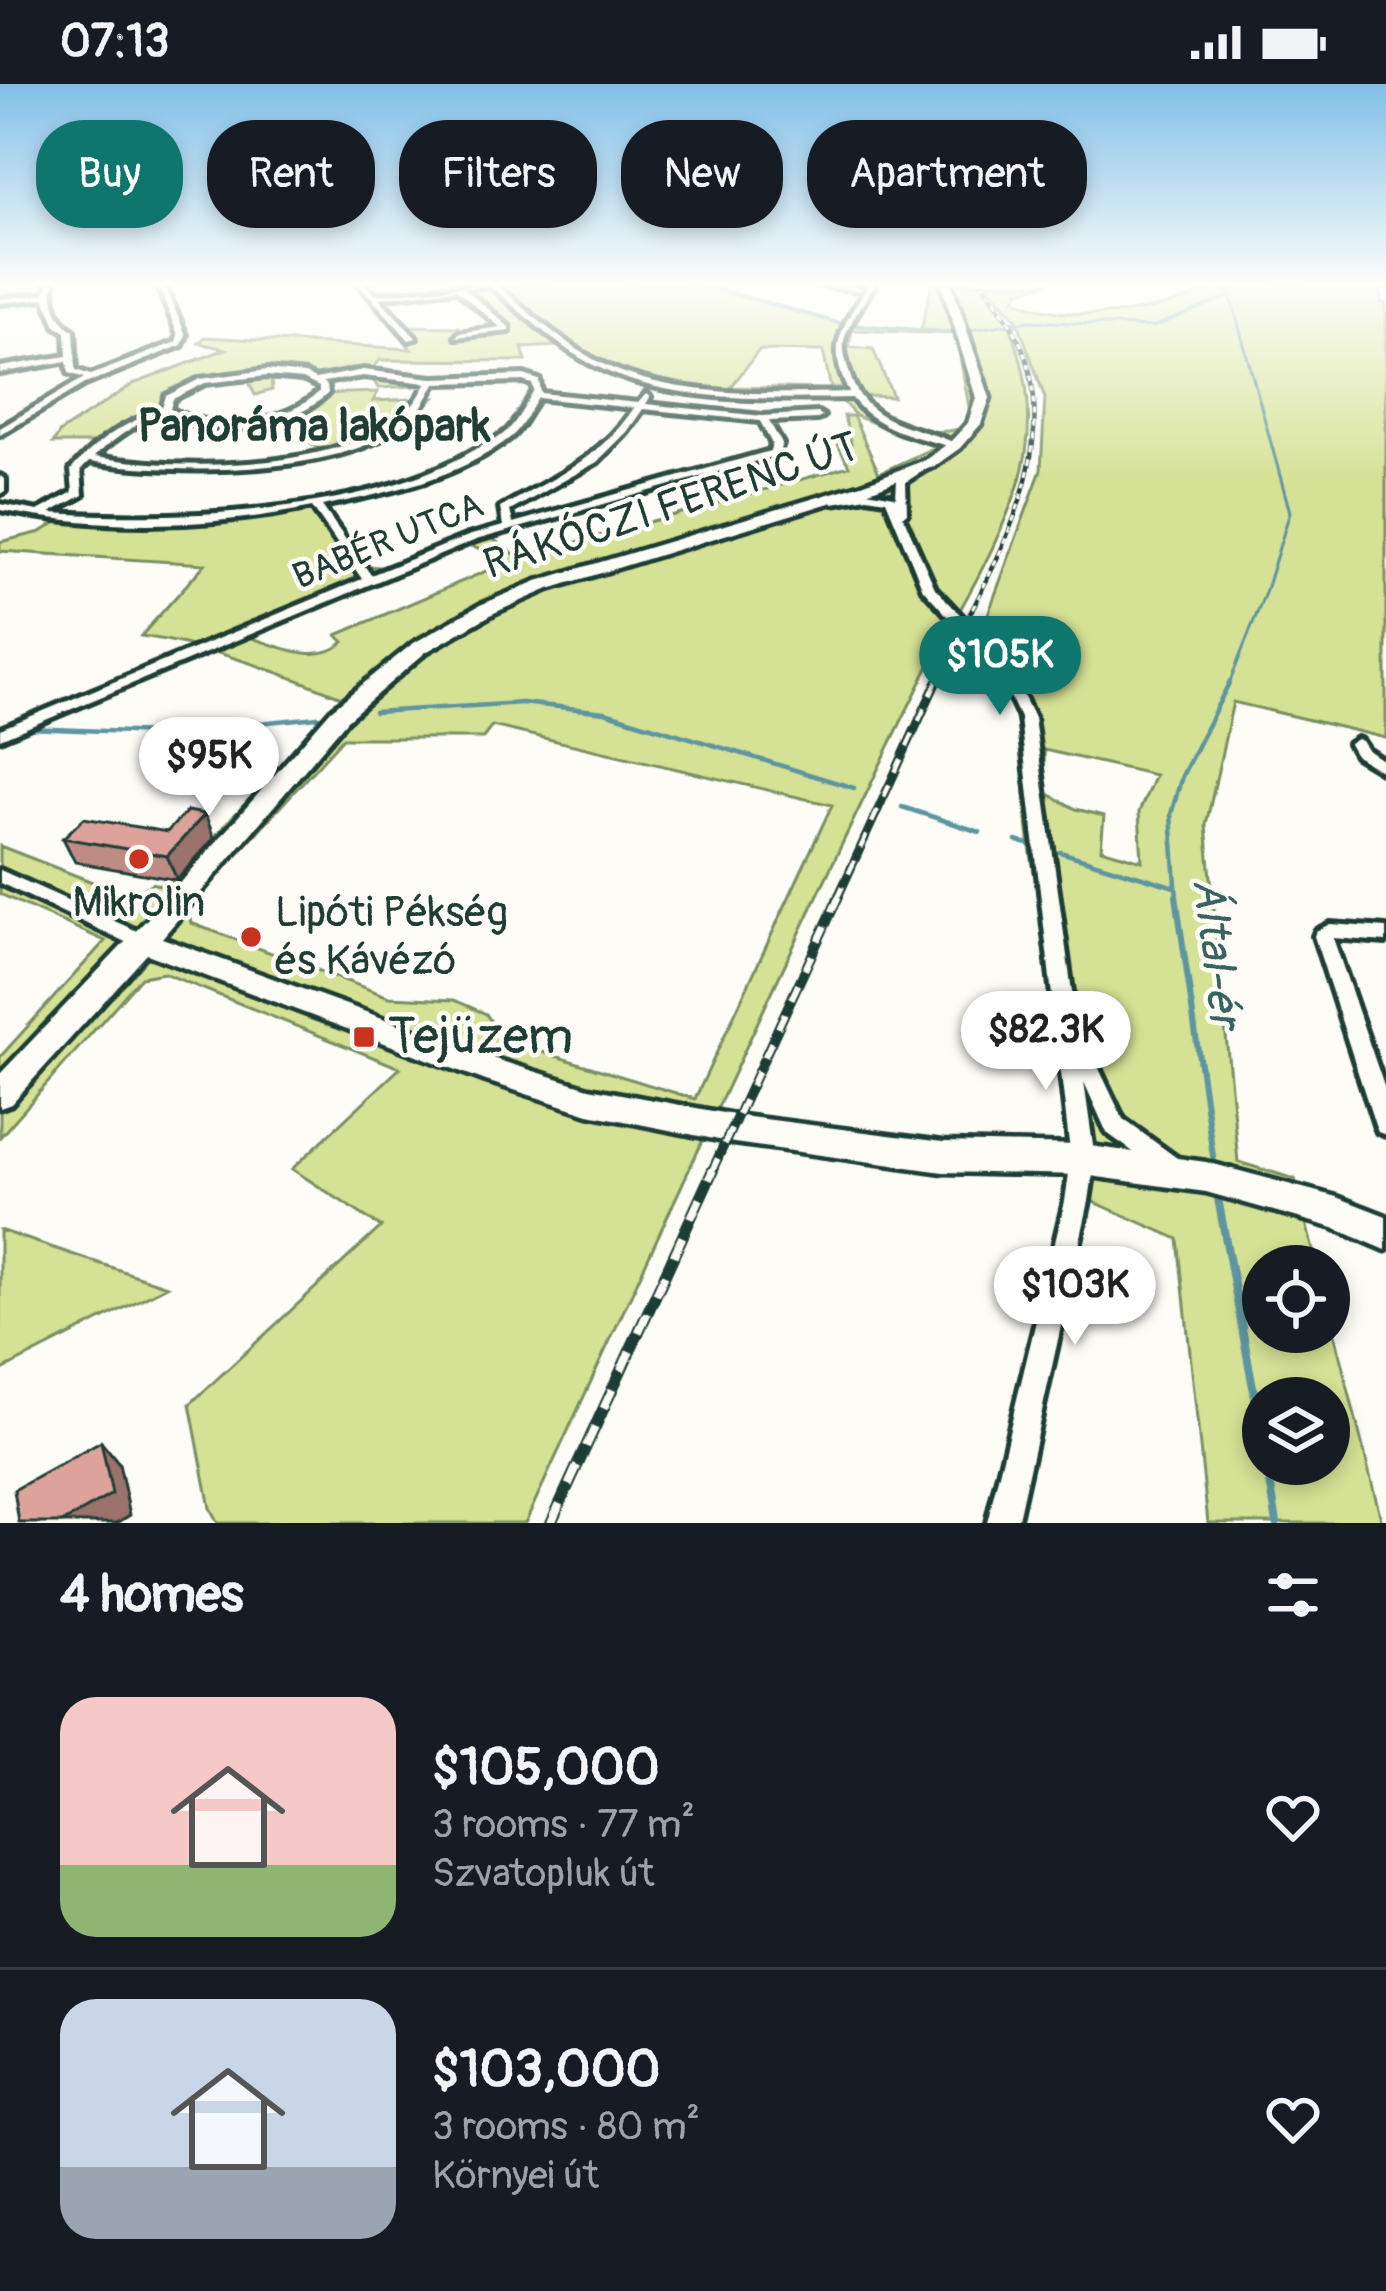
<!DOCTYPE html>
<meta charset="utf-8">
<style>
body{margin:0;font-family:Pangolin,sans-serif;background:#242831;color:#f1f3f6;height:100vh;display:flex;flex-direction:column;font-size:45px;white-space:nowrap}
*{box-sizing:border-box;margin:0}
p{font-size:39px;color:#9ea1a6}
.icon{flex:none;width:66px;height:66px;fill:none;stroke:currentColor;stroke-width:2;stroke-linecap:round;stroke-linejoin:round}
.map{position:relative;height:1439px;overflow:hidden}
.side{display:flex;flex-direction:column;background:#171b24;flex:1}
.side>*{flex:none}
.top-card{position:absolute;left:36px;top:36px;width:1314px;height:108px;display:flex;gap:24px}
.tools{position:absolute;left:1242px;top:1161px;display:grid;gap:24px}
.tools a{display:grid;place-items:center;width:108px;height:108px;border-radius:50%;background:#171b24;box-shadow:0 6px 18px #0003;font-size:60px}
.price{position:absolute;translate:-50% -102px;padding:0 27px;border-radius:42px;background:#fff;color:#222;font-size:39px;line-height:78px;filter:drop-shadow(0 3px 6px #0008)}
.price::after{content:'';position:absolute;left:50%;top:72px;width:36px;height:27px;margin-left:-18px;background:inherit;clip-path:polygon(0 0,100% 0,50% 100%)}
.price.active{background:#0f766e;color:#fff}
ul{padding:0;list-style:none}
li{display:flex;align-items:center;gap:36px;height:300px;padding:0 60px}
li+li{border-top:3px solid #363941}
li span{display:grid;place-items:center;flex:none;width:336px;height:240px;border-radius:36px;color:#555}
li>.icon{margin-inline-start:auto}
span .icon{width:144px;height:144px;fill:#fffc;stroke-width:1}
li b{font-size:51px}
h2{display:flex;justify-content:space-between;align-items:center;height:144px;padding:0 60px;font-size:51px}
.tag{padding:0 42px;border-radius:48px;background:#171b24;box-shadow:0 6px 18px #0003;font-size:42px;line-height:108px}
.tag.active{background:#0f766e;color:#fff}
.status{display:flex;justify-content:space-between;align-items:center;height:84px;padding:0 60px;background:#171b24;direction:ltr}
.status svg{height:33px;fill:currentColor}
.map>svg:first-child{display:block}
</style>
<div class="status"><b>07:13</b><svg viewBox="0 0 49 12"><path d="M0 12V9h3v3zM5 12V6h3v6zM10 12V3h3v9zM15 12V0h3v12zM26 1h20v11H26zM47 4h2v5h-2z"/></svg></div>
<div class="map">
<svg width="1386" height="1439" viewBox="0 0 1386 1439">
<rect width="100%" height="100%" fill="#fdfcf7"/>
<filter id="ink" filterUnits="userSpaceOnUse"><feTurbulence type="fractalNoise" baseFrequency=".00833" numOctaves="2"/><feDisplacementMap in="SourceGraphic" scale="24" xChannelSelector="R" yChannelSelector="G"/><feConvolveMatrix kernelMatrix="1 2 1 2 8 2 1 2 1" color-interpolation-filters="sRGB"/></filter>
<g filter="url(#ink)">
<path fill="#d5e194" stroke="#7a8f64" stroke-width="3" fill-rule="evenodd" d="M 433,199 L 698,199 L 840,239 L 921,246 L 932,199 L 979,199 L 1009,238 L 1017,236 L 986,199 L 1050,199 L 1019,207 L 1015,215 C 1060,241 1164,231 1208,205 L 1206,199 L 1380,199 L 1381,218 L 1386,220 L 1386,654 L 1233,618 L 1206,741 L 1238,1078 L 1295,1095 L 1317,1182 L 1263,1182 L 1263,1248 L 1329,1248 L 1329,1229 L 1382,1439 L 1208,1439 L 1178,1155 L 1069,1107 L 1080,1065 C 1063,962 1044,859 1029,755 C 1021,703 1029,628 993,586 L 969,582 L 1041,386 L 1045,314 L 1019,241 L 1010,242 C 1030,294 1036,347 1018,402 C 998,460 968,512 938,565 C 914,610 891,658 869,704 C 751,947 640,1194 525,1439 L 218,1439 L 210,1424 L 190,1320 L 381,1143 L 292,1085 L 400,984 L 164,889 L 141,893 L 0,1053 L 0,973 L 105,857 L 0,810 L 0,762 L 131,813 L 152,799 L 167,803 L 344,614 C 285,590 203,560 141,552 L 205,480 L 0,467 L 0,458 L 41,448 L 68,431 L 167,434 L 262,425 L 321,414 L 366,482 L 405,485 L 245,552 C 278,561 316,583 344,558 L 337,551 L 505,479 L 468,460 L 487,451 L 520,474 L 849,382 L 837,359 L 851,359 L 844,332 L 853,332 L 879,389 L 935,363 L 856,332 L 841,316 L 733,312 L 646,301 L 589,283 L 558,262 L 522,264 L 526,277 L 380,276 L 371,286 L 444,295 L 436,301 L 378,304 L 371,292 L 364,292 L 315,302 L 271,292 L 272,306 L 255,311 L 246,292 L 202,300 L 176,313 L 172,321 L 178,331 L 149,335 L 112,359 L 53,359 L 60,348 L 133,300 L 226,265 L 199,259 L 205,253 L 411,265 L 393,242 L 459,243 L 465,249 L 497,244 L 456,206 L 444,208 ZM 852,246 L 956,250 L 970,329 L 959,345 C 927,353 883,341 865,312 L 893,313 L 873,265 L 849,263 ZM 759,266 L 823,267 L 831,305 L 731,303 ZM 492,642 L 832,721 L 695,1015 L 503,956 L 486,930 L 454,916 L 389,913 L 191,839 L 188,824 L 343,654 L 483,654 ZM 1044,666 L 1155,691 L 1139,728 L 1142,777 L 1101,765 L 1104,732 L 1076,725 L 1045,708 ZM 1263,1314 L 1329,1314 L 1329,1380 L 1263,1380 Z
M 378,308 L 373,317 L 434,314 L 403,341 L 327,370 L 299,351 L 284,353 L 271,333 L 301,322 L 318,310 Z
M 0,1146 L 167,1202 L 0,1287 Z"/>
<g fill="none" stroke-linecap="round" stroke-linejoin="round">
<path stroke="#5d95a0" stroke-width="3" d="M 693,199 L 844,241
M 1227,199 L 1290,428 L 1265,509 L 1229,600
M 853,242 L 955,248
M 969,246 L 1030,237 L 1153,243 L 1230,212"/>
<path stroke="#5d95a0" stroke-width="4.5" d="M 374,628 L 522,619 L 605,628 L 854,704
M 27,644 L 157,649 L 318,633
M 902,723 L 980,748
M 1016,757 L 1036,762
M 1060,768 L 1175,803
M 1177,815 L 1171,730 L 1182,692 L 1230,597"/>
<path stroke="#5d95a0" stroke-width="6" d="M 1176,812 L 1215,1086"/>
<path stroke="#5d95a0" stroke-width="8" d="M 1217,1109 L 1263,1357
M 1267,1380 L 1277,1439"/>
<defs>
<path id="street" d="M 48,199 L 54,199 C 50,218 58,237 74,247 L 76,286 L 91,291 L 176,258 L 178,251 L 157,199 L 163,199 L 186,251 L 182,261 L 85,300 L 0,351 L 0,344 L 84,294 L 69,289 L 67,277 L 0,289 L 0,283 L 67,272 L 66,248 L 56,242 L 45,214 L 0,219 L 0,215 L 45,210 Z
M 358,199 L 364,199 L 376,211 L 494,199 C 529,228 566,263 607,282 C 677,314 773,310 849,308 C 824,260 845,241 869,199 L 875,199 C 868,214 846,242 844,257 C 842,268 848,284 851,294 C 868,343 922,342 960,361 L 952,363 C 916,353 875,345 852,314 C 774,315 674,319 602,285 C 559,266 525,230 489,201 L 464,204 L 509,243 L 509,247 L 456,253 L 459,249 L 500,243 L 456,205 L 379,214 L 416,254 L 409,256 Z
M 804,199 L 824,199 L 863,204 L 860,206 Z
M 267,286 L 305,290 L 315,295 L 363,286 L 433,294 L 524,291 L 539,296 L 541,309 L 638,319 L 646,310 L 650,313 L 646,320 L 763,332 L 818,329 L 823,332 L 818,335 L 769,337 L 782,360 L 778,371 L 476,456 L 0,655 L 0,645 L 362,495 L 312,423 C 211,444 101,446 0,426 L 0,420 L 38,427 L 73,408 L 71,386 C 95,358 125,337 161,327 L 166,312 L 200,295 ZM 267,292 L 303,295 L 319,303 L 319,308 C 282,341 214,349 170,325 L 173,315 L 205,299 ZM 363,292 L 427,299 C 421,309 414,322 405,329 C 333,389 182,386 94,373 C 108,360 148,328 168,331 C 176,333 186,339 194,341 C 238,350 296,341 328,309 L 327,302 L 323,298 ZM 523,297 L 532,300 L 534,307 C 526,319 518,336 508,346 C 500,354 486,359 476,365 C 367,431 175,436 50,429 L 83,411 L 81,386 L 89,378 C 173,390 351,395 415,331 C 423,323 429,309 436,299 ZM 538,314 L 634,324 C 599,376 553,394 500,424 L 503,442 L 468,452 L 371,491 L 322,422 C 386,409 458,395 511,353 C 522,344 530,326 538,314 ZM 643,325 L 760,337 L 772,360 L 770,367 L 513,439 L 510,427 L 597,378 L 627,348 Z
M 924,378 L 933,380 L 906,398 L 907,429 L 903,432 L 935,504 L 1009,582 L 1034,634 L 1077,944 L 1083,951 L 1123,1035 L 1177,1074 L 1181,1081 L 1177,1088 L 1169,1091 L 1161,1088 L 1107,1049 L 1084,998 L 1095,1076 L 1089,1117 L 1017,1439 L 987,1439 L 1065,1117 L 1071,1076 L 1020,634 L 998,587 L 923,505 L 886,416 L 867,413 L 833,419 L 828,416 L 867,407 L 894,412 L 896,414 L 897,395 Z
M 0,392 L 5,395 L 5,407 L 0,410 Z
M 1357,655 L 1362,657 L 1368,666 L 1386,678 L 1386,690 L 1356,672 L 1349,660 Z
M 0,786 L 148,852 L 151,857 L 148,862 L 134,862 L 0,799 Z
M 1330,840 L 1386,844 L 1386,858 L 1333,854 L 1386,1008 L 1386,1051 L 1378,1048 L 1375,1041 L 1314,852 L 1316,847 Z"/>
<path id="secondary" d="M 941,199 L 951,199 L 990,314 L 981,340 L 960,364 L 935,382 L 872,406 L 549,505 L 494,529 L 426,568 L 347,636 L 162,854 L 501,977 L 589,1004 L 734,1031 L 943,1058 L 1083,1061 L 1206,1078 L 1337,1113 L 1386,1132 L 1386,1166 L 1334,1144 L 1206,1108 L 1083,1091 L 943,1088 L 734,1059 L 589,1030 L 486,997 L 147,870 L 11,1020 L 0,1024 L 0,990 L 170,811 L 331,626 L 412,560 L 480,521 L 537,497 L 862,400 L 925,376 L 950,358 L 968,339 L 976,314 Z"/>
</defs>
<use href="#street" stroke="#1f3d34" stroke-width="10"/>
<use href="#secondary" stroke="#1f3d34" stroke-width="9"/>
<use href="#street" fill="#fdfcf7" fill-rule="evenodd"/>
<use href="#secondary" fill="#fdfcf7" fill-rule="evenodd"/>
<defs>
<path id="rail-far3" d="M 935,600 C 979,504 1054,398 1030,288 C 1023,254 1002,226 982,199"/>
<path id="rail-far2" d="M 837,815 L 937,597"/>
<path id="rail-far1" d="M 711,1089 L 839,812"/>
<path id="rail" d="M 551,1439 L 713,1086"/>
</defs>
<use href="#rail-far3" stroke="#1f3d34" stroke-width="4.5"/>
<use href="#rail-far2" stroke="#1f3d34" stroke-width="9"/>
<use href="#rail-far1" stroke="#1f3d34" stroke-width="10"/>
<use href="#rail" stroke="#1f3d34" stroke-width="12"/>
<use href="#rail-far3" stroke="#fdfcf7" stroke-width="3" stroke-dasharray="6" stroke-linecap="butt"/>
<use href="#rail-far2" stroke="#fdfcf7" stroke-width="4.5" stroke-dasharray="14" stroke-linecap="butt"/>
<use href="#rail-far1" stroke="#fdfcf7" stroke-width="6" stroke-dasharray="16" stroke-linecap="butt"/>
<use href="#rail" stroke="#fdfcf7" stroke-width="8" stroke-dasharray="21" stroke-linecap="butt"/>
</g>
<path fill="#be8c85" stroke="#1f3d34" stroke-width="3" d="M 167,748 L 214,754 L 177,796 L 75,778 L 63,754 Z"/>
<path fill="#9b726c" stroke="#1f3d34" stroke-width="3" d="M 205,730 L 214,754 L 177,796 L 167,772 Z
M 101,1358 L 119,1380 L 130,1431 L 117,1439 L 62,1439 Z"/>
<path fill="#dda39b" stroke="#1f3d34" stroke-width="3" d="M 187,727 L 205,730 L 167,772 L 63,754 L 84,734 L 167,748 Z
M 101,1358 L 112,1410 L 62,1439 L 19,1439 L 14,1406 Z"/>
</g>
<linearGradient id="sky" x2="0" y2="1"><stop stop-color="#81bfe8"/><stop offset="0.5" stop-color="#fefefb"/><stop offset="1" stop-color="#fefefb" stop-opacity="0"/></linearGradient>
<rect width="1386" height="400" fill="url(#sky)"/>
<g fill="#c8321e" stroke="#fdfcf7" stroke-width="4.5">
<circle cx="139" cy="775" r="12"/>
<circle cx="251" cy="853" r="12"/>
<rect x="352" y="941" width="24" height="24" rx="6"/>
</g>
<g text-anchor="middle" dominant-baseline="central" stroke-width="9" stroke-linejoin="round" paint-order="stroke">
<g font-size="36" fill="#1f3d34" stroke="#fdfcf7">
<text transform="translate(388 457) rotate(-22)">BABÉR UTCA</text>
</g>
<g font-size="42" fill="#1f3d34" stroke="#fdfcf7">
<text transform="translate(671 422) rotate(-18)">RÁKÓCZI FERENC ÚT</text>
</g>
<g font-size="42" fill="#1f3d34" stroke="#fdfcf7">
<text x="139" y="819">Mikrolin</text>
<text x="275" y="829" text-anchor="start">Lipóti Pékség<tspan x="275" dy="48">és Kávézó</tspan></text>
</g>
<g font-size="45" font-weight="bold" fill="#1f3d34" stroke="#fdfcf7">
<text x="314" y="343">Panoráma lakópark</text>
</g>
<g font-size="45" font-style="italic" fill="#396261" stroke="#fdfcf7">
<text transform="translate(1216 869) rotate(83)">Által-ér</text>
</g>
<g font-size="51" fill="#1f3d34" stroke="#fdfcf7" text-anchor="start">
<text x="388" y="953">Tejüzem</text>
</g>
</g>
</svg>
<div class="tools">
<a><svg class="icon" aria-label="locate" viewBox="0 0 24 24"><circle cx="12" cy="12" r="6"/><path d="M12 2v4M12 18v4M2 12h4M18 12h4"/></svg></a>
<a><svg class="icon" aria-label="layers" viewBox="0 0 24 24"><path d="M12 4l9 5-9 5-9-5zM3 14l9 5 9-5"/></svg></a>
</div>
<b class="price active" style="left:1000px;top:634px">$105K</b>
<b class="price" style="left:209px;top:735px">$95K</b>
<b class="price" style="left:1046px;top:1009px">$82.3K</b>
<b class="price" style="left:1075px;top:1264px">$103K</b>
<div class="top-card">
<a class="tag active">Buy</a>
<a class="tag">Rent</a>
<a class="tag">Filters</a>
<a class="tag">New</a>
<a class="tag">Apartment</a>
</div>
</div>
<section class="side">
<h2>4 homes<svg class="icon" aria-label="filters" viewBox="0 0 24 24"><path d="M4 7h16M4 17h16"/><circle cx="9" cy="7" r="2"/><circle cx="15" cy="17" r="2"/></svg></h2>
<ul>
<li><span style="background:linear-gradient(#f6c9c9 70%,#8fb573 0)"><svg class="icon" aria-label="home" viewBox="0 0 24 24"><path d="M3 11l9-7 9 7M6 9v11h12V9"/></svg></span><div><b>$105,000</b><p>3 rooms · 77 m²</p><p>Szvatopluk út</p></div><svg class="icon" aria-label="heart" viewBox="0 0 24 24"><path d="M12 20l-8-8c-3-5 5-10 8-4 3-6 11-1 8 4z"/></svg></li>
<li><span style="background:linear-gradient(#c9d6e8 70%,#9aa5b1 0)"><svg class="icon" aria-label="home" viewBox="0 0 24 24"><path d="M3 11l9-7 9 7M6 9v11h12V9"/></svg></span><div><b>$103,000</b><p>3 rooms · 80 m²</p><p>Környei út</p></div><svg class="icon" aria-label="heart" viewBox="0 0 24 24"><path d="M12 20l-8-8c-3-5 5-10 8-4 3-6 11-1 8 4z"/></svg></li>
</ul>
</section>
